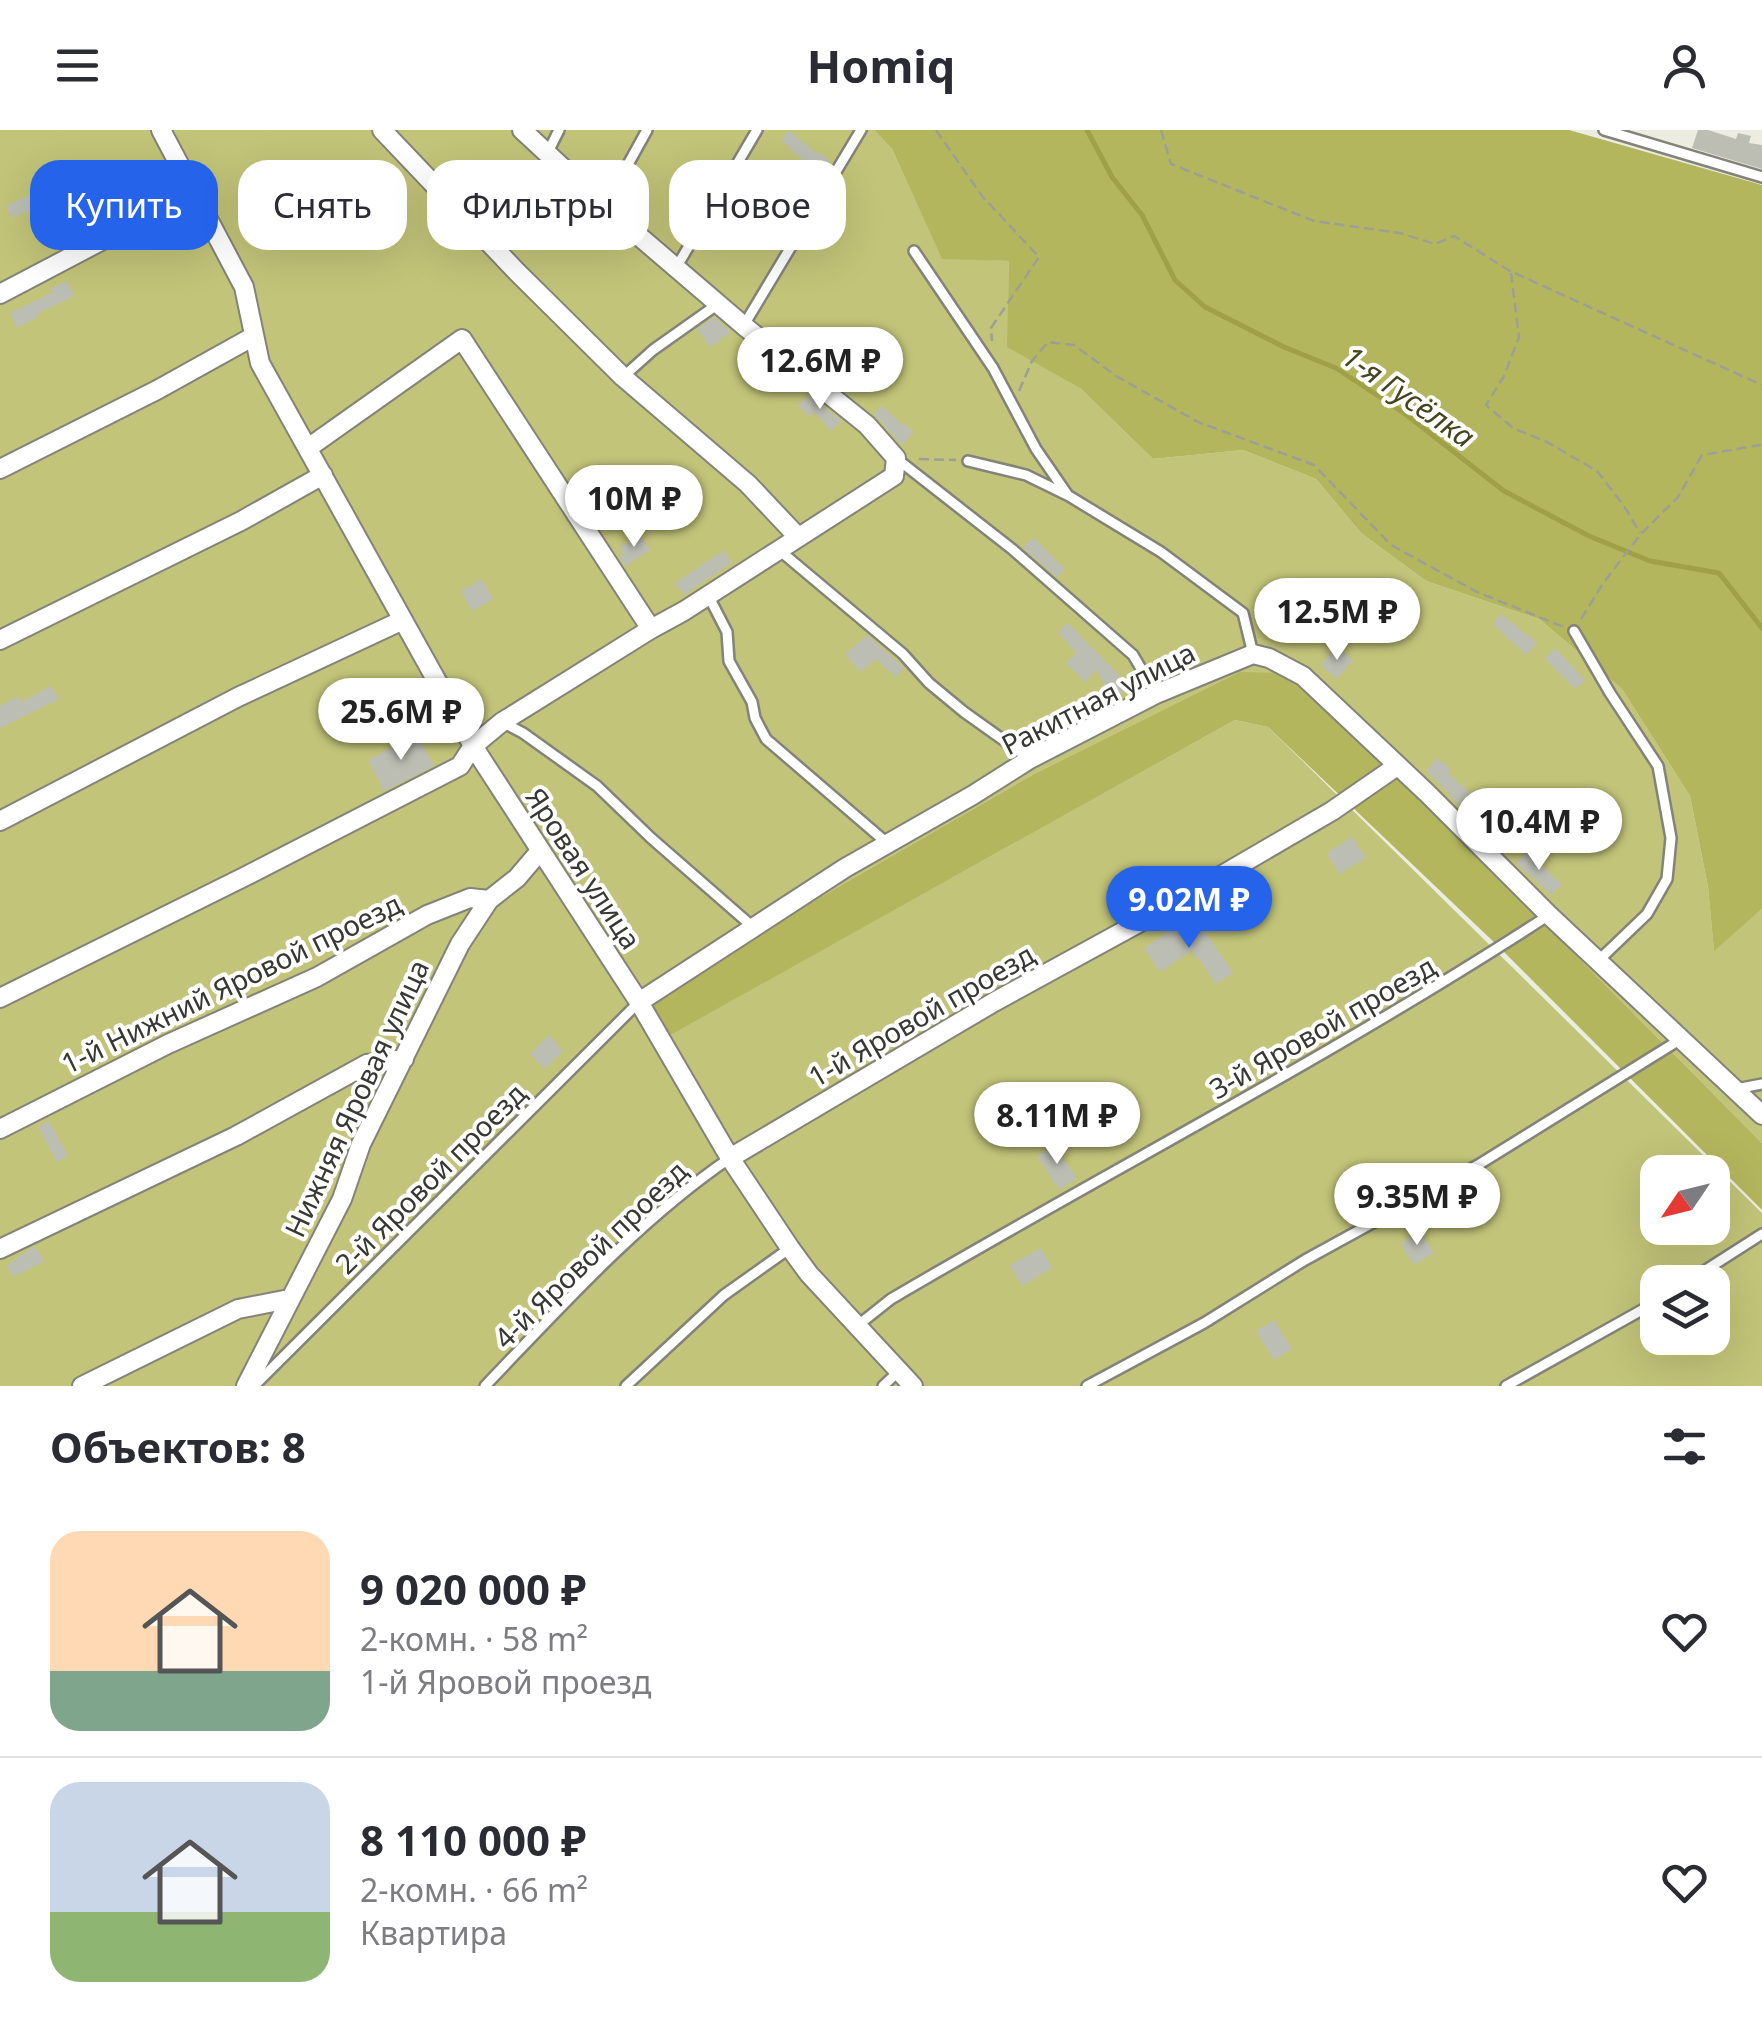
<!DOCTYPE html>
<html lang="ru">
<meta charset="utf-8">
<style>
body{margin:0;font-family:"Noto Sans",sans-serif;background:#f7f7f7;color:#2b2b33;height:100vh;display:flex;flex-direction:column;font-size:38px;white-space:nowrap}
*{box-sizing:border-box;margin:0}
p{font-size:32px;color:#7c7c81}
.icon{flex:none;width:55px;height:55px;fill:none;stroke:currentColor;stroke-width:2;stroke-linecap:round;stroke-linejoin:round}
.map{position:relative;height:1256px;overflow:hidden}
.panel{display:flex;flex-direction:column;background:#fff;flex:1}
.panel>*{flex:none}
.hud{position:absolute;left:30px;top:30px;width:1000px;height:90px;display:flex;gap:20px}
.needle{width:65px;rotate:235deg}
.buttons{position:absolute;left:1640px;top:1025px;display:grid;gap:20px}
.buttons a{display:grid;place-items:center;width:90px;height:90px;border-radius:20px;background:#fff;box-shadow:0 10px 40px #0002;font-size:50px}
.price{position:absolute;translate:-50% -85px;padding:0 22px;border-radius:35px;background:#fff;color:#222;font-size:32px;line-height:65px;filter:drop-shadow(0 2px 5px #0008)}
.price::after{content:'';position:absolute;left:50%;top:60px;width:30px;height:22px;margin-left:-15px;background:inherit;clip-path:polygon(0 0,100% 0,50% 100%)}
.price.on{background:#2563eb;color:#fff}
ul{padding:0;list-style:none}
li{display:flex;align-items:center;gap:30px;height:250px;padding:0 50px}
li+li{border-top:2px solid #e1e1e2}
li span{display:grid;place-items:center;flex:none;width:280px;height:200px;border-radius:30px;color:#555}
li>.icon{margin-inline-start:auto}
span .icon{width:120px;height:120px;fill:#fffc;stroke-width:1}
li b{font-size:42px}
h2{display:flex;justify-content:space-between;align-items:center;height:120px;padding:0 50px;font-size:42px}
.chip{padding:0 35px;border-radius:30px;background:#fff;box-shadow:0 10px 40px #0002;font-size:35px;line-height:90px}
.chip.on{background:#2563eb;color:#fff}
header{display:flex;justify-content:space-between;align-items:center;height:130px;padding:0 50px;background:#fff;font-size:45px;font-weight:700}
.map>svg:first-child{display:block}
</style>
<header><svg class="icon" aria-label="menu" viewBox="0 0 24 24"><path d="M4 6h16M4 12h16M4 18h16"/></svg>Homiq<svg class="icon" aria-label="person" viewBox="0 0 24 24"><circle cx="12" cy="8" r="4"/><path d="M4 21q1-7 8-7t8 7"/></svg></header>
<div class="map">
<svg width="1762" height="1256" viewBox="0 0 1762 1256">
<rect width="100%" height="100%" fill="#ecece1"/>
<path fill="#c2c479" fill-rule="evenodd" d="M 0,0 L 874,0 L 892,19 L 942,128 L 1009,131 L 1008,217 L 1081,259 L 1153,329 L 1243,320 L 1316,349 L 1361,403 L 1426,451 L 1539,489 L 1622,559 L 1690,666 L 1708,757 L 1714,820 L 1762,779 L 1762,1013 L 1545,794 L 1301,554 L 1239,542 L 1034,644 L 758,803 L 668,906 L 1235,590 L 1268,597 L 1762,1083 L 1762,1256 L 0,1256 ZM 1658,1042 L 1712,1042 L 1712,1098 L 1658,1098 ZM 1658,1152 L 1712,1152 L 1712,1208 L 1658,1208 Z"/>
<path fill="#b4b65d" d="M 874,0 L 1569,0 L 1762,55 L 1762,779 L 1714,821 L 1708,757 L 1690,666 L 1622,559 L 1539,489 L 1426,451 L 1361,403 L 1316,349 L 1243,320 L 1153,329 L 1081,259 L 1007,217 L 1009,131 L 942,129 L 892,19 Z
M 1239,542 L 1277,543 L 1301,553 L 1545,794 L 1762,1013 L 1762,1080 L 1497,815 L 1268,597 L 1235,590 L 667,907 L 647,871 L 751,807 L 1034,644 Z"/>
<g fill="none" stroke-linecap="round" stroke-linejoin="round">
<path stroke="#9fa048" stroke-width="5" d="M 1087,0 L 1112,47 L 1142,85 L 1175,150 L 1205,177 L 1284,217 L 1336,238 L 1404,283 L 1504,361 L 1589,406 L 1650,431 L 1719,443 L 1762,498"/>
</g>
<path fill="#bdbeb3" d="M 789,0 L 817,24 L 819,22 L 830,31 L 818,45 L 781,10 Z
M 1698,0 L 1708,0 L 1736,9 L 1738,3 L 1751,6 L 1749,13 L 1762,15 L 1762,39 L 1692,18 Z
M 42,59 L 48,72 L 12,88 L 6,76 Z
M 559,75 L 572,91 L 552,108 L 538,93 Z
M 67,151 L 74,166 L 37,184 L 38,187 L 17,198 L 10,183 L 52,163 L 50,159 Z
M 714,187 L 731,202 L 710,217 L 697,199 Z
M 809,265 L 842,291 L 831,301 L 814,282 L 809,287 L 798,275 Z
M 882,276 L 903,295 L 904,294 L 914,302 L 902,315 L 874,284 Z
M 591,345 L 603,361 L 597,365 L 600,369 L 587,378 L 574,358 Z
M 640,404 L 650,420 L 625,436 L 619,427 L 624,424 L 619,418 Z
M 1033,407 L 1065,439 L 1057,447 L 1023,418 Z
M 723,421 L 732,432 L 684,465 L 675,453 Z
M 482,449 L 493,469 L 472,481 L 461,461 Z
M 1501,484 L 1537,513 L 1526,525 L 1493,494 Z
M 1068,493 L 1118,544 L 1127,560 L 1112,568 L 1096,540 L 1085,552 L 1066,533 L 1076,523 L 1058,502 Z
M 867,505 L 904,538 L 896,547 L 876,529 L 861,542 L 845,525 Z
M 1336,516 L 1353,530 L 1337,549 L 1321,536 Z
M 1555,518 L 1585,550 L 1575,559 L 1545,529 Z
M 51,556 L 59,569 L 0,598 L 0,576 L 19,566 L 22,572 Z
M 417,604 L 434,636 L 384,661 L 368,630 Z
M 1437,628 L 1451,639 L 1448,643 L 1473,666 L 1462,678 L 1449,665 L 1450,664 L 1426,641 Z
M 1352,707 L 1366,728 L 1339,744 L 1327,723 Z
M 1529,720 L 1538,728 L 1536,730 L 1562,754 L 1552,765 L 1516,733 Z
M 1199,792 L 1233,843 L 1215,854 L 1200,829 L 1198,830 L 1192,821 L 1160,842 L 1144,818 L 1176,797 L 1180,804 Z
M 549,905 L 563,921 L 545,939 L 530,924 Z
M 49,991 L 68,1026 L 57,1032 L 38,997 Z
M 1054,1015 L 1077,1048 L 1059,1060 L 1037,1026 Z
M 1420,1101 L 1434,1123 L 1414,1135 L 1400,1113 Z
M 35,1116 L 44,1131 L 13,1147 L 7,1135 Z
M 1041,1118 L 1052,1138 L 1022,1156 L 1010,1135 Z
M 1274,1190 L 1292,1219 L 1274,1230 L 1256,1201 Z"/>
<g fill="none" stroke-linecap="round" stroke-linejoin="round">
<defs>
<path id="lane" d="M 1604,0 L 1762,47
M 547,24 L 559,0
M 605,76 L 647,0
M 914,121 L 993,238 L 1036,319 L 1067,364
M 676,138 L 757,0
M 744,195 L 861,0
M 623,247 L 653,220 L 718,174
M 897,329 L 1012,419 L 1133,525 L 1156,564
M 968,331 L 1026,345 L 1069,366 L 1161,422 L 1243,483 L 1253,524
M 779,420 L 903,524 L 929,553 L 964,582 L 1030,629
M 708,465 L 727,502 L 729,531 L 752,572 L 755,588 L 766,609 L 887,713
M 1574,501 L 1610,563 L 1658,636 L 1671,708 L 1667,749 L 1647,784 L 1599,830
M 504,593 L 523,603 L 597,656 L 651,708 L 753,797
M 1736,959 L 1762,954
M 1687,1152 L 1762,1104
M 857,1196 L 891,1169 C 1110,1040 1336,924 1549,785
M 254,1256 L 638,873
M 485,1256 C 561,1177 639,1090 730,1028
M 626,1256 L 724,1165 L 790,1118
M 883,1256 L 899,1241
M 1087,1256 L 1204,1193 L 1305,1130 L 1478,1035 L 1681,909
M 1506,1256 L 1658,1171"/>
<path id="street" d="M 161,0 L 244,157 L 260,233 L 473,616 L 639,872 L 730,1028 L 790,1118 L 809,1144 L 913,1256
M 382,0 L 517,142 L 623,247 L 748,354 L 798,407
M 0,164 L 194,62
M 308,318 L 462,209 L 651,499
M 0,339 L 157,260 L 254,206
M 0,510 L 241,391 L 323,345
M 0,691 L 238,567 L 403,490
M 0,868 L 244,747 L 460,636 L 473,616 L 502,592 L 651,499 L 684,481 L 894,346 L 896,328 L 867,295 L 744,196 L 605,77 L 522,0
M 639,872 L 845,738 L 973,665 L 1030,629 L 1156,564 L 1253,524 L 1269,528 L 1303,546 L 1427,663 L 1549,785 L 1762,985
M 0,999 L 168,914 L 317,847 L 427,785 L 470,768 L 489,770
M 730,1028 L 994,872 L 1164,779 L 1332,681 L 1397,636
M 0,1119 L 236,1006 L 367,934 L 404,929
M 82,1256 L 238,1179 L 289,1169
M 246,1256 L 342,1069 L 361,1014 L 460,814 L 489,770 L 517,748 L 540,721"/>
</defs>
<use href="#lane" stroke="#838379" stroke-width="14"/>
<use href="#street" stroke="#838379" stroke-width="22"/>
<path stroke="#9d9e95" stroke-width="2.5" stroke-dasharray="10 5" stroke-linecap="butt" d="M 936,0 L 982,66 L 1039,127 L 991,198 L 992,211
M 1161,0 L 1171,34 L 1314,91 L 1400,103 L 1435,114 L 1454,106 L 1510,141 L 1762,255
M 1511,143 L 1519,207 L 1504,246 L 1486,275 L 1513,298 L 1547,312 L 1597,341 L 1624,376 L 1640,403
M 1019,261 L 1032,231 L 1048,212 L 1074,215 L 1116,246 L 1198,292 L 1314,335 L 1391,415 L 1477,462 L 1564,497
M 919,329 L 956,330
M 1581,489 L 1604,452 L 1641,404 L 1678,367 L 1702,325 L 1760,315 L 1762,311"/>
<use href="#lane" stroke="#fff" stroke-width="9"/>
<use href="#street" stroke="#fff" stroke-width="18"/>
</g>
<g text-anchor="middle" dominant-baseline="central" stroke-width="8" stroke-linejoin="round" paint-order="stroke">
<g font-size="28" fill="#373833" stroke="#fff">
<text transform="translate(1098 568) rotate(-27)">Ракитная улица</text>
<text transform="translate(584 738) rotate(57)">Яровая улица</text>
<text transform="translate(231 853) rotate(-26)">1-й Нижний Яровой проезд</text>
<text transform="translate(921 885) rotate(-30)">1-й Яровой проезд</text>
<text transform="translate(1322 897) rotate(-30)">3-й Яровой проезд</text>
<text transform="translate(356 968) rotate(-65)">Нижняя Яровая улица</text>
<text transform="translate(430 1048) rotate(-45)">2-й Яровой проезд</text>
<text transform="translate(590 1124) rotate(-44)">4-й Яровой проезд</text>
</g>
<g font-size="30" font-style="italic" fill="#44441e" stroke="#fff">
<text transform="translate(1409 266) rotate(35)">1-я Гусёлка</text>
</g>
</g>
</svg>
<div class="buttons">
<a><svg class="needle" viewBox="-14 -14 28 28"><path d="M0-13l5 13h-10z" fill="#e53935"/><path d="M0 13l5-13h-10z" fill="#7c7c81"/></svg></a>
<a><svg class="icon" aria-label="layers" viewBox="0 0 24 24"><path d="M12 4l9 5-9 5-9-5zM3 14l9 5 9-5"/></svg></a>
</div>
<b class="price" style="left:820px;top:282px">12.6M ₽</b>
<b class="price" style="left:634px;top:420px">10M ₽</b>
<b class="price" style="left:1337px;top:533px">12.5M ₽</b>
<b class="price" style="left:401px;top:633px">25.6M ₽</b>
<b class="price" style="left:1539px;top:743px">10.4M ₽</b>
<b class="price on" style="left:1189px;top:821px">9.02M ₽</b>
<b class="price" style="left:1057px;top:1037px">8.11M ₽</b>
<b class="price" style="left:1417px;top:1118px">9.35M ₽</b>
<div class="hud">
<a class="chip on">Купить</a>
<a class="chip">Снять</a>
<a class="chip">Фильтры</a>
<a class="chip">Новое</a>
</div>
</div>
<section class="panel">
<h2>Объектов: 8<svg class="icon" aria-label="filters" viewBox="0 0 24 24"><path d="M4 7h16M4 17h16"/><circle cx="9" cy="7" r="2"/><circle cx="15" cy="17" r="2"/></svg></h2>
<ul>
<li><span style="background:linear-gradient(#ffd9b3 70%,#7fa58c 0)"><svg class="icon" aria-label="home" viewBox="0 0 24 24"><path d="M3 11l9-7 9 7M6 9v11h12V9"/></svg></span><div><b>9 020 000 ₽</b><p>2-комн. · 58 m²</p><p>1-й Яровой проезд</p></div><svg class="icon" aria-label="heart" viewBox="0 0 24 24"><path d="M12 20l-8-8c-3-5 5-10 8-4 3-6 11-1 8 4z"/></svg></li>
<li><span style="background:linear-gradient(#c9d6e8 65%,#8fb573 0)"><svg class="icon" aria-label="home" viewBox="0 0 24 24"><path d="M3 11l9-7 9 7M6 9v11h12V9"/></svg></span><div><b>8 110 000 ₽</b><p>2-комн. · 66 m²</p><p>Квартира</p></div><svg class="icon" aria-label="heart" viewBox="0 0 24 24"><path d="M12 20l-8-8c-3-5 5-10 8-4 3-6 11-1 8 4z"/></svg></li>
</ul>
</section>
